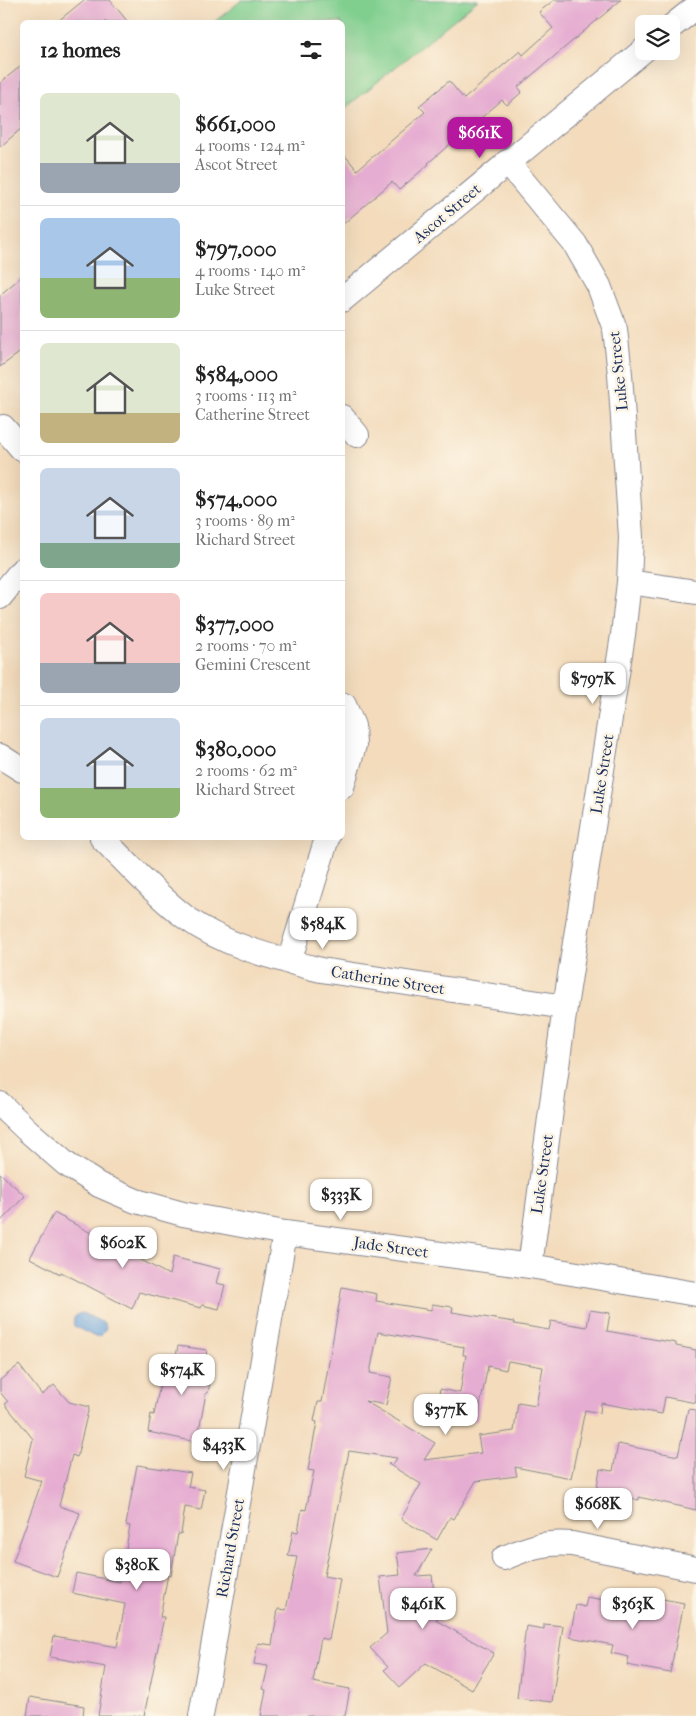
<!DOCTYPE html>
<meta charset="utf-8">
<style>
body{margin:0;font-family:"IM FELL French Canon",serif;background:#f2f2f2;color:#222;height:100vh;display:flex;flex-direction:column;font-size:19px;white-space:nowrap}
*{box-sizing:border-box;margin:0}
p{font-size:16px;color:#767676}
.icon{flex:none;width:28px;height:28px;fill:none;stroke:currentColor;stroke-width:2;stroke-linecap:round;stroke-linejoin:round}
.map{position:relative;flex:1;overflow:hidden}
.panel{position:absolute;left:20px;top:20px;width:325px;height:820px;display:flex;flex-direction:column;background:#fff;border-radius:8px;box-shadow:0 5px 20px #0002}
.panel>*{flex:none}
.buttons{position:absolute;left:635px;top:15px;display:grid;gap:10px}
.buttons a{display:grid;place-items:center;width:45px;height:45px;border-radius:8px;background:#fff;box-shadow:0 5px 20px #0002;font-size:25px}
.price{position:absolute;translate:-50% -42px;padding:0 11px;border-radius:10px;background:#fff;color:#222;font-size:16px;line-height:32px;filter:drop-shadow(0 1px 2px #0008)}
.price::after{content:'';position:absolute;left:50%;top:30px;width:15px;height:11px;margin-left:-8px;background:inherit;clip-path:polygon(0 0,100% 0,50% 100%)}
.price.selected{background:#b5179e;color:#fff}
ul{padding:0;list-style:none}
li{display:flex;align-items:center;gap:15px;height:125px;padding:0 20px}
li+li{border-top:1px solid #e0e0e0}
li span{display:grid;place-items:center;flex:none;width:140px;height:100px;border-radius:8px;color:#555}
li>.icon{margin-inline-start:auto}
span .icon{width:60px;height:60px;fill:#fffc;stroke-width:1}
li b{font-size:21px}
h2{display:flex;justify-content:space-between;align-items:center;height:60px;padding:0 20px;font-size:21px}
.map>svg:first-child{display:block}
</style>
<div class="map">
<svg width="696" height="1716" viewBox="0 0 696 1716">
<rect width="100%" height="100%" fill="#fcf5e5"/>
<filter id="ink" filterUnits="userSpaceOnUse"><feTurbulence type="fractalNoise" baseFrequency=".02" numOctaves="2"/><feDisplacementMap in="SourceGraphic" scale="10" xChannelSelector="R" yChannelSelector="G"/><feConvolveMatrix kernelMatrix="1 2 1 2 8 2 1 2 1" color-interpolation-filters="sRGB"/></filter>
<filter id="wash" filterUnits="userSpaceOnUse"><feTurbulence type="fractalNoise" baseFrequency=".0096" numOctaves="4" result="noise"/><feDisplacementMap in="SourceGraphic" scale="20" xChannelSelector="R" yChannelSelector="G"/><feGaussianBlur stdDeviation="1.12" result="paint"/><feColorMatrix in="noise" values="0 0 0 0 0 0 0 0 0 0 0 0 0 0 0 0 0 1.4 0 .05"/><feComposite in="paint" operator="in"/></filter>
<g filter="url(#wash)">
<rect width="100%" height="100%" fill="#f3dbbc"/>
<path fill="#80cf8f" stroke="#4e7f76" d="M 242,0 L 478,0 L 343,110 L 342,22 L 214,22 Z"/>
<path fill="#6da5dc" stroke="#446a9d" d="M 82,1313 L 104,1323 L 106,1328 L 101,1336 L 95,1337 L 74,1326 C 72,1319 75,1314 82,1313 Z"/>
<g id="blocks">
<path fill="#e6add2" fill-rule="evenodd" d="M 84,0 L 110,0 L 128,22 L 57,22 Z
M 554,0 L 621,0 L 518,87 L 522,92 L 507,105 L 502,100 L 428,163 L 429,164 L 399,190 L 392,182 L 342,225 L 342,152 L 357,170 L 425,112 L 419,106 L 449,81 L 464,99 L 520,51 L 523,55 L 553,28 L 539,12 Z
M 22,65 L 22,128 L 0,147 L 0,83 Z
M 22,276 L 22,351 L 0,367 L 0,295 Z
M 0,1173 L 25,1196 L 0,1222 Z
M 54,1213 L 169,1275 L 173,1257 L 220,1269 L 216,1283 L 225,1285 L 219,1309 L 202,1305 L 201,1308 L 139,1292 L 132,1309 L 61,1272 L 60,1274 L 30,1258 Z
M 342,1287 L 377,1294 L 376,1301 L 431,1310 L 432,1304 L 453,1307 L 452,1312 L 514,1322 L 514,1324 L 549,1330 L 551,1321 L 587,1327 L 590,1310 L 610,1313 L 607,1331 L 676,1343 L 676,1346 L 696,1350 L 696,1403 L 665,1397 L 662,1414 L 601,1403 L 600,1413 L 585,1410 L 571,1478 L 515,1467 L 517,1476 L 476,1481 L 454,1519 L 450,1517 L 437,1540 L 401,1519 L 421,1484 L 388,1464 L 394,1463 L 397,1458 L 349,1451 L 324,1576 L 340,1579 L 329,1640 L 321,1638 L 313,1682 L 350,1689 L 345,1716 L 261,1716 L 266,1690 L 263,1689 L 268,1666 L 254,1664 L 258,1643 L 272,1645 L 278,1609 L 286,1610 L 297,1557 L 288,1556 L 293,1531 L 298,1532 L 302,1509 L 306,1510 L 314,1471 L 308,1470 L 317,1422 L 314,1421 L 318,1402 L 322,1402 ZM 378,1332 L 464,1347 L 463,1355 L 466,1355 L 460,1393 L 440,1389 L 435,1414 L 477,1421 L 488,1366 L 506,1370 L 508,1361 L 543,1367 L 536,1406 L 518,1403 L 514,1431 L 478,1436 L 481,1453 L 424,1460 L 435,1443 L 365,1401 L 386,1405 L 392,1377 L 370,1373 Z
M 178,1346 L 207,1350 L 203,1370 L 212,1372 L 208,1393 L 206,1393 L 197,1442 L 148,1432 L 151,1414 L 154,1415 L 164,1363 L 174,1365 Z
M 19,1365 L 42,1395 L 54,1385 L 69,1402 L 89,1407 L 77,1457 L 72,1455 L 59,1506 L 80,1513 L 57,1577 L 13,1561 L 42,1481 L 24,1476 L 33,1439 L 5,1404 L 8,1402 L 0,1392 L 0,1380 Z
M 688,1409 L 696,1410 L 696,1510 L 639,1497 L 639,1500 L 628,1498 L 628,1502 L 615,1499 L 613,1506 L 594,1503 L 600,1469 L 613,1471 L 618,1444 L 678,1456 Z
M 137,1465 L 191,1473 L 188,1487 L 205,1490 L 201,1510 L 185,1507 L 181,1534 L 178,1534 L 171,1575 L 168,1574 L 160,1617 L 164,1617 L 144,1716 L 98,1716 L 106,1667 L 50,1657 L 54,1636 L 117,1647 L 125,1604 L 72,1593 L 76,1573 L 120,1582 L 130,1526 L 126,1525 Z
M 432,1549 L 416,1576 L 432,1575 L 437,1621 L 494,1653 L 472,1690 L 426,1663 L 400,1687 L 384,1670 L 388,1667 L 370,1648 L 387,1633 L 380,1577 L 400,1575 L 397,1553 Z
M 647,1596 L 684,1603 L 670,1673 L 627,1665 L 629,1657 L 611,1653 L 613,1645 L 570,1637 L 576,1605 L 585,1607 L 587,1597 L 644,1607 Z
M 544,1624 L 563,1626 L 552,1702 L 517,1698 L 526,1626 L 544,1629 Z
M 30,1697 L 84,1706 L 83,1716 L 27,1716 Z"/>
</g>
</g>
<g filter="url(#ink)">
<use href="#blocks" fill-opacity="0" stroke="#87858d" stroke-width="1"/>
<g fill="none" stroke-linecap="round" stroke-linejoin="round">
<defs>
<path id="street" d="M 671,27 L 696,7
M 507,162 L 575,244 L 599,286 L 615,329 L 620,374 L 631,537 L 629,582 L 623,635 L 565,1007 L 530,1266
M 342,300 L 644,50
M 342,417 L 357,435
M 3,427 L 22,449
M 629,582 L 696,592
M 0,597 L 22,570
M 0,756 L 22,770
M 342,787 L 354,745 L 353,726 L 344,705
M 102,838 C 129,865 155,894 185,917 C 224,946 275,958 321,970 L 565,1007
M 289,962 L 327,838
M 0,1104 L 27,1130 L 66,1164 L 99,1185 L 136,1201 L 183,1214 L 285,1233 L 530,1266 L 696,1294
M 504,1558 C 530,1547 543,1542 572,1544 L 696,1569
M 201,1716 L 285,1233"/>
</defs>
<use href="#street" stroke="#87858d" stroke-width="26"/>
<use href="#street" stroke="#fff" stroke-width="24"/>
</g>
</g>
<g text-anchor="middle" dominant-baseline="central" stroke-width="5" stroke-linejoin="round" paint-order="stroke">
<g font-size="16" fill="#1b2f5e" stroke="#fcf5e5">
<text transform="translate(447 213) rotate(-40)">Ascot Street</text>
<text transform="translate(618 371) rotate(-96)">Luke Street</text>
<text transform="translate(602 774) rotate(-81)">Luke Street</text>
<text transform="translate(388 980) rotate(9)">Catherine Street</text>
<text transform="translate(542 1174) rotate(-82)">Luke Street</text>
<text transform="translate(391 1247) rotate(8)">Jade Street</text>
<text transform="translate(230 1548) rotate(-80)">Richard Street</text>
</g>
</g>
</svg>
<div class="buttons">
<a><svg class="icon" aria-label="layers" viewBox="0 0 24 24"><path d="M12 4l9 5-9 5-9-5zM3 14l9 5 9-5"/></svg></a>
</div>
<b class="price selected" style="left:480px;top:159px">$661K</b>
<b class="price" style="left:593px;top:705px">$797K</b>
<b class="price" style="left:323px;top:950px">$584K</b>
<b class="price" style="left:341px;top:1221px">$333K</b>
<b class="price" style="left:123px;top:1269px">$602K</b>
<b class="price" style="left:182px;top:1396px">$574K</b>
<b class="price" style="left:446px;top:1436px">$377K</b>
<b class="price" style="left:224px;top:1471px">$433K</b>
<b class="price" style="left:598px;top:1530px">$668K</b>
<b class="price" style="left:137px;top:1591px">$380K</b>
<b class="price" style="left:423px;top:1630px">$461K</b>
<b class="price" style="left:633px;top:1630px">$363K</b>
<section class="panel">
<h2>12 homes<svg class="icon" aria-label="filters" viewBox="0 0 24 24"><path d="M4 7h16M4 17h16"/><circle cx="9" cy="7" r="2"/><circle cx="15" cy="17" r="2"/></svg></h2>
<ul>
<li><span style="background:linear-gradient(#dfe7d0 70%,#9aa5b1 0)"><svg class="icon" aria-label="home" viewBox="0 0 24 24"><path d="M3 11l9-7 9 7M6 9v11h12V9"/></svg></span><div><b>$661,000</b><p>4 rooms · 124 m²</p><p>Ascot Street</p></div></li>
<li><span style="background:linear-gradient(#a9c7e8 60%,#8fb573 0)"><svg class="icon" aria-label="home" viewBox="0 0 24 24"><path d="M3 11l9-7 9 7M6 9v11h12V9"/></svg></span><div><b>$797,000</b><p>4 rooms · 140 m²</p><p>Luke Street</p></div></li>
<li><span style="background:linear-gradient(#dfe7d0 70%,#c2b280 0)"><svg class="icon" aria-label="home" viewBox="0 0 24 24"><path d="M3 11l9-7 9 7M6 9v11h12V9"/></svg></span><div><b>$584,000</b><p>3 rooms · 113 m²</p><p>Catherine Street</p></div></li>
<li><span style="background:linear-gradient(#c9d6e8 75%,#7fa58c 0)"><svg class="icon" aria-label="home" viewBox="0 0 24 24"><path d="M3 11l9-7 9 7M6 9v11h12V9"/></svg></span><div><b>$574,000</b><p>3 rooms · 89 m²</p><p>Richard Street</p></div></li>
<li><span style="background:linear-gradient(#f6c9c9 70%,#9aa5b1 0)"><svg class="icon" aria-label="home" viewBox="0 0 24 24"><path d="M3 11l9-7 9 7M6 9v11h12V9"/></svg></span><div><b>$377,000</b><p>2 rooms · 70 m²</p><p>Gemini Crescent</p></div></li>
<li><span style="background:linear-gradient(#c9d6e8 70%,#8fb573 0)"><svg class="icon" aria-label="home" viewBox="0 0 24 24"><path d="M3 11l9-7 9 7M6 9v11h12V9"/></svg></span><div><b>$380,000</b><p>2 rooms · 62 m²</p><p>Richard Street</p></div></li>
</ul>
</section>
</div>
